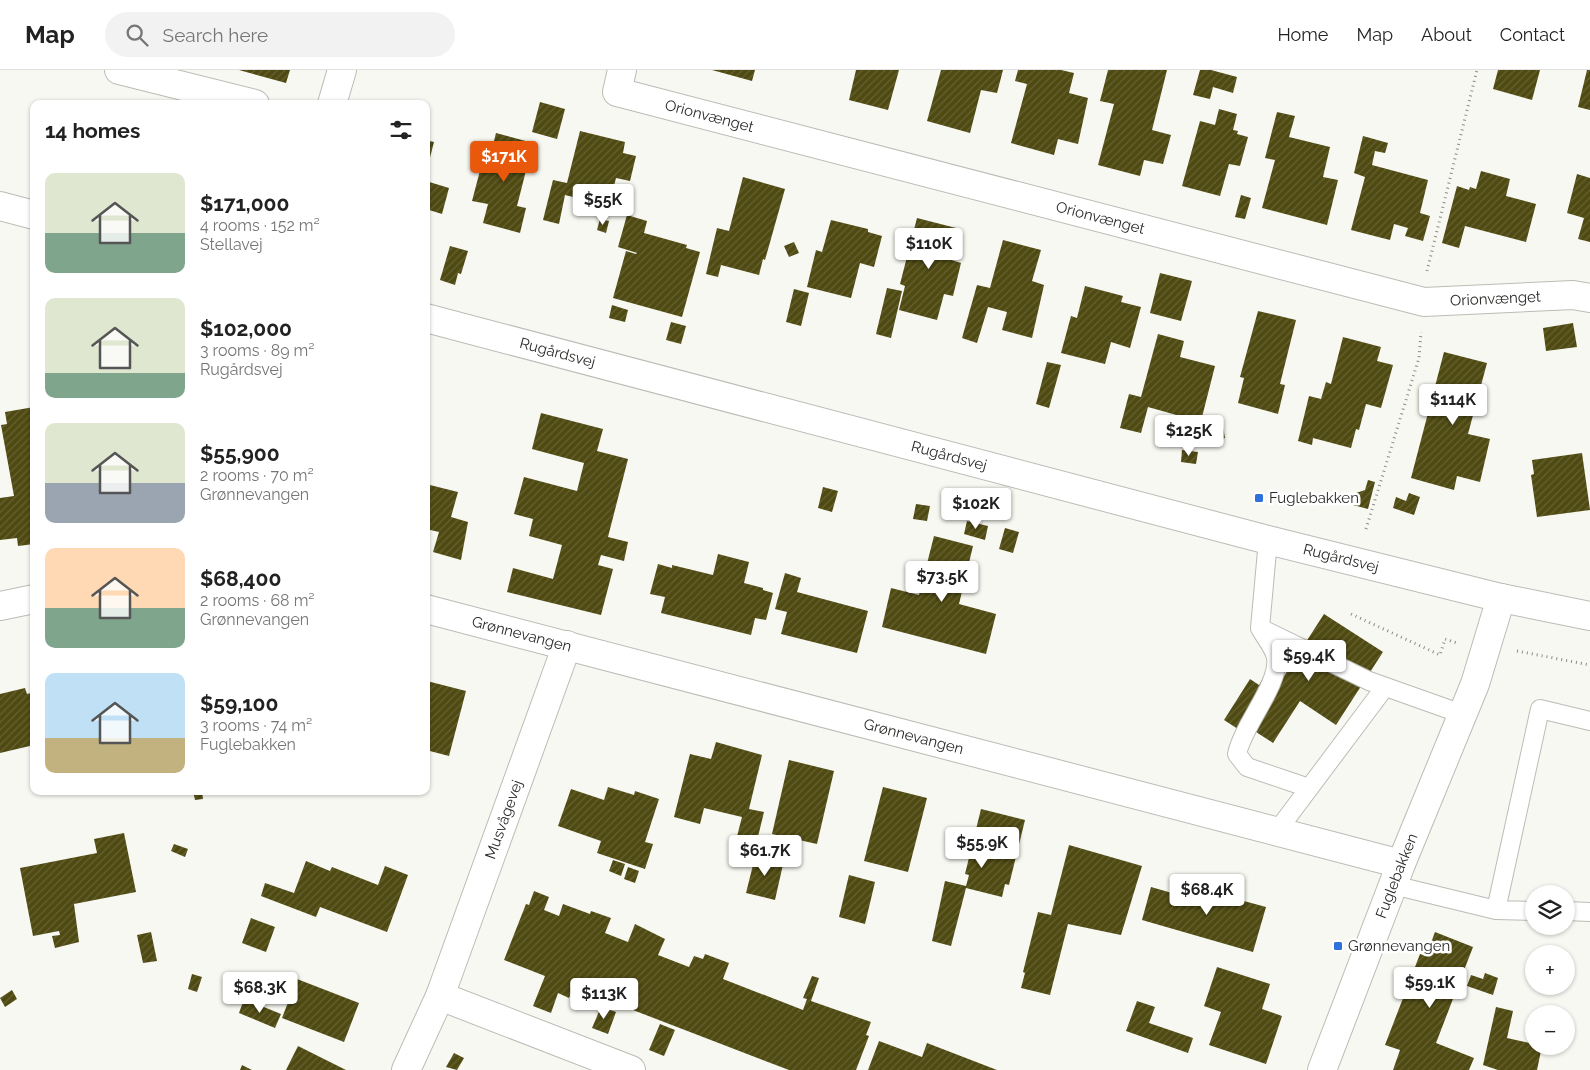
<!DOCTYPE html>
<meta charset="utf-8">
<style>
body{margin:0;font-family:Raleway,sans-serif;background:#f2f2f2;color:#222;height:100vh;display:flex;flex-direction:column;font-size:19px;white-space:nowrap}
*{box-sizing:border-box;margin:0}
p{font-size:16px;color:#767676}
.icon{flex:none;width:28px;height:28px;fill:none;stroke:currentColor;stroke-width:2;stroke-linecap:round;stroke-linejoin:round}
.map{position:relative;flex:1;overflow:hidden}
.side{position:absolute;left:30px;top:30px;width:400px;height:695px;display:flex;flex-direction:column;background:#fff;border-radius:10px;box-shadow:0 1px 4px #0004}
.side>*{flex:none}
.tools{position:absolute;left:1525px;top:815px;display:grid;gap:10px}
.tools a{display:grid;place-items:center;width:50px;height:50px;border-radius:50%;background:#fff;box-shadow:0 1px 4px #0004;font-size:25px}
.price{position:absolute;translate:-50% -42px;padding:0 11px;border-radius:5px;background:#fff;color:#222;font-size:16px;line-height:32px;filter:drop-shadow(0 1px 2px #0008)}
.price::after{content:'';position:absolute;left:50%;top:30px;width:15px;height:11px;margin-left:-8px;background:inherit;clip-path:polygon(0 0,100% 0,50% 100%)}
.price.current{background:#ea580c;color:#fff}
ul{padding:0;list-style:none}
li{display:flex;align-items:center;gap:15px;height:125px;padding:0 15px}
li span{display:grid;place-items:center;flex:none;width:140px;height:100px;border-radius:10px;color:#555}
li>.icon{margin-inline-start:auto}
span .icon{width:60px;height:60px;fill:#fffc;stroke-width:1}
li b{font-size:21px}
h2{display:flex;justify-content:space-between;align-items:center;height:60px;padding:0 15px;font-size:21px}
header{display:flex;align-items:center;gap:30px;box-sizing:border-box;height:70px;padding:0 25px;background:#fff;border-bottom:1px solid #e0e0e0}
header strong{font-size:24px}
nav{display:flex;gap:28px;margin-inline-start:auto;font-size:18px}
.search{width:350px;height:45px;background:#f2f2f2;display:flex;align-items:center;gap:12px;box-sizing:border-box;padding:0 18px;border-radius:28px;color:#767676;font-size:19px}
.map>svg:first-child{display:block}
</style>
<header>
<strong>Map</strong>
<div class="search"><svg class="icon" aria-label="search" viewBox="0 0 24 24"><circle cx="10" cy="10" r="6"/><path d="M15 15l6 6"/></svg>Search here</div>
<nav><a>Home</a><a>Map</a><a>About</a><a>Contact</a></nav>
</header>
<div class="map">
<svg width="1590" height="1000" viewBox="0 0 1590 1000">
<defs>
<pattern id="building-hatch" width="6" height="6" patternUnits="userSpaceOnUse" patternTransform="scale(1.25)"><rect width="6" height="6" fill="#4f4a11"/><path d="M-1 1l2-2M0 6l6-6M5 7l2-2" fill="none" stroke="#656134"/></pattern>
</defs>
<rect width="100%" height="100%" fill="#f8f8f2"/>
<path fill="url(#building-hatch)" d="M 239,0 L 290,0 L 286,13 Z
M 712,0 L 755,0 L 752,11 Z
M 856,0 L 899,0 L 888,40 L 849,30 Z
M 941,0 L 1003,0 L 997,23 L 981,20 L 970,63 L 927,51 Z
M 1018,0 L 1061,0 L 1074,3 L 1069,23 L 1088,28 L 1078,74 L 1058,69 L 1054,85 L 1011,73 L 1027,14 L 1015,11 Z
M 1108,0 L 1167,0 L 1152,60 L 1171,65 L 1163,94 L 1144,90 L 1140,106 L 1098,95 L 1114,34 L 1100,31 Z
M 1200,0 L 1211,0 L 1237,7 L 1233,23 L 1213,17 L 1210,29 L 1193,25 Z
M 1498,0 L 1540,0 L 1532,30 L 1493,19 Z
M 1587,0 L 1590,0 L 1590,40 L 1578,37 Z
M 540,32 L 565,39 L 557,69 L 532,62 Z
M 1219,39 L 1237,44 L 1233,60 L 1238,61 L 1237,64 L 1248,67 L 1240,96 L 1229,94 L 1220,126 L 1182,116 L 1200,51 L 1215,55 Z
M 1277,42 L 1295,46 L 1289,67 L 1330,77 L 1323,107 L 1338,110 L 1327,155 L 1262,138 L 1275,90 L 1265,88 Z
M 580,61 L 625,72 L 623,83 L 636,86 L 630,111 L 616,108 L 609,136 L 565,125 L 559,154 L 543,150 L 553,110 L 567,113 Z
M 496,63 L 533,73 L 517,136 L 526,138 L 520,163 L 483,153 L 488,134 L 472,131 L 482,93 L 488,95 Z
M 1363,66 L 1388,73 L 1385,83 L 1375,81 L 1372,95 L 1428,110 L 1420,143 L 1430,146 L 1423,171 L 1405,166 L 1408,158 L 1394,154 L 1390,170 L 1351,160 L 1365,107 L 1354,103 Z
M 426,70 L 434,72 L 427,99 L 426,99 Z
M 1481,101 L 1510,109 L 1506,126 L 1536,134 L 1526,172 L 1465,156 L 1459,178 L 1442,173 L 1457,116 L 1469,120 L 1470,117 L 1476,119 Z
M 1577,104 L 1590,108 L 1590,172 L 1578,169 L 1584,148 L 1567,143 Z
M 743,107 L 785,119 L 765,190 L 763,189 L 759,205 L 721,195 L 718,207 L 706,204 L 717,158 L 729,161 Z
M 426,111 L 449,118 L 442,144 L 426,139 Z
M 1241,125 L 1251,128 L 1245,149 L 1235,147 Z
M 627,145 L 647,151 L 644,163 L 687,175 L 686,178 L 700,182 L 682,247 L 613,228 L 626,181 L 636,184 L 637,183 L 618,177 Z
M 917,148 L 956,158 L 948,189 L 961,193 L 953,226 L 944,224 L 937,250 L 899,240 L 905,216 L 900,214 Z
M 600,149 L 609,151 L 606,163 L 597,160 Z
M 831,150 L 868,159 L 868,162 L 882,166 L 874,197 L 860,193 L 851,228 L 807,217 L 816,180 L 822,182 Z
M 1003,170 L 1041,180 L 1032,211 L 1044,215 L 1032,268 L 1002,260 L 1007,242 L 988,237 L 977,273 L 962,268 L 977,215 L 990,218 Z
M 794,172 L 799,183 L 789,187 L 784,176 Z
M 450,176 L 468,181 L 461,204 L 458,203 L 455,215 L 440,210 Z
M 1160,203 L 1192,211 L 1181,251 L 1150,243 Z
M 1085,216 L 1123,226 L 1121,232 L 1141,237 L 1130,278 L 1111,272 L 1105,294 L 1061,283 L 1071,246 L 1077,248 Z
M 887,218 L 902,221 L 891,268 L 876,264 Z
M 794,219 L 809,223 L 801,256 L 786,252 Z
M 612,235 L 628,240 L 625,252 L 609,248 Z
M 1258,241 L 1296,250 L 1280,314 L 1285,315 L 1278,344 L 1238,333 L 1244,308 L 1240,307 Z
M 671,252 L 686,256 L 681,274 L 666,270 Z
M 1573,253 L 1577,277 L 1546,281 L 1543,258 Z
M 1158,264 L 1184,271 L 1180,287 L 1215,296 L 1201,351 L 1197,350 L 1195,359 L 1177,355 L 1180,346 L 1148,337 L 1141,363 L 1120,358 L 1129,324 L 1141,327 Z
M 1343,267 L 1381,277 L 1377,291 L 1393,295 L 1381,338 L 1366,334 L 1359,360 L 1356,359 L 1351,378 L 1313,368 L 1312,375 L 1298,371 L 1309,326 L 1321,329 L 1326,312 L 1331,314 Z
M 1444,282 L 1487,293 L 1468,364 L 1490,369 L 1480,412 L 1457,406 L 1454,420 L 1411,408 Z
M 1047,292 L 1061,295 L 1049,338 L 1036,334 Z
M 34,337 L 34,474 L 18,476 L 17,468 L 0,470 L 0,428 L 14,426 L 1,355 L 7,354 L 5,342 Z
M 541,343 L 603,359 L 597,381 L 628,389 L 608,467 L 628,472 L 624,491 L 601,485 L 598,495 L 613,499 L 601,545 L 507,522 L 513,498 L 553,509 L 562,475 L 529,466 L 533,449 L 514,444 L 524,407 L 577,421 L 584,393 L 532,379 Z
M 1223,357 L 1225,368 L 1213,371 L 1211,360 Z
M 1182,380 L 1198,382 L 1196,394 L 1181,392 Z
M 1582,383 L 1590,440 L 1537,447 L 1531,405 L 1534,404 L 1532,390 Z
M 1368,410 L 1375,412 L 1368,439 L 1353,435 L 1356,423 L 1365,420 Z
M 426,414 L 458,422 L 451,447 L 468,452 L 461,490 L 433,482 L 439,462 L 426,459 Z
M 823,417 L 838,421 L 832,442 L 818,438 Z
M 1409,423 L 1420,427 L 1414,445 L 1393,438 L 1396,427 L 1406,431 Z
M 916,434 L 930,436 L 927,451 L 913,449 Z
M 967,451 L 988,456 L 985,470 L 964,464 Z
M 1005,458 L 1019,462 L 1013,483 L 999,479 Z
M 934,466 L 973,476 L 959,534 L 996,544 L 986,584 L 882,557 L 891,518 L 919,525 Z
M 718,484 L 749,492 L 744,513 L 763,518 L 763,520 L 773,523 L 766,550 L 755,548 L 751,565 L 661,543 L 665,527 L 650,524 L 658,494 L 672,498 L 672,495 L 713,505 Z
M 785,503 L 801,508 L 797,522 L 868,541 L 857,583 L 781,564 L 787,542 L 775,539 Z
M 1324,544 L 1383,582 L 1336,655 L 1300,631 L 1273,673 L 1256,662 L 1252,668 L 1224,650 L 1250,609 L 1259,615 L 1263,608 L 1277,617 Z
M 427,611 L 466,621 L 449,686 L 426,680 Z
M 25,618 L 27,624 L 34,622 L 34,675 L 0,683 L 0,624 Z
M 716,672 L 762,685 L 749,739 L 764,742 L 755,779 L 735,774 L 742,747 L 704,738 L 700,754 L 674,747 L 690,684 L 711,689 Z
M 789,690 L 834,701 L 817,774 L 772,764 Z
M 608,717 L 634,725 L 635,721 L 659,729 L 645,772 L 653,774 L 645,799 L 597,783 L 601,771 L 558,756 L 571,719 L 604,730 Z
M 883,717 L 927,728 L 908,802 L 864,791 Z
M 193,721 L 202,721 L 203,729 L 195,730 Z
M 981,739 L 1025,750 L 1009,815 L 1005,814 L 1002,827 L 966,818 L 951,876 L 932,871 L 945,811 L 966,816 L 969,805 L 965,804 Z
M 124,763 L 136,822 L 74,834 L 79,872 L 55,878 L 52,866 L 60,865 L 59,861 L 33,866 L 20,798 L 97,783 L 94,769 Z
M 174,774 L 188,779 L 185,787 L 171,781 Z
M 1069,775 L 1142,796 L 1121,865 L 1068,854 L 1050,925 L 1021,918 L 1025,903 L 1023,902 L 1038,842 L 1051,845 Z
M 756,783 L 784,790 L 775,830 L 746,823 Z
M 613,790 L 625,794 L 621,806 L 609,801 Z
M 306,791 L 330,801 L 332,797 L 378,815 L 385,796 L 408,805 L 387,862 L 320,837 L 316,847 L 261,826 L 265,813 L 294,823 Z
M 628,797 L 639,801 L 635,813 L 624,809 Z
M 849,805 L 875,812 L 865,854 L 839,847 Z
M 1189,816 L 1266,837 L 1253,882 L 1142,850 L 1151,817 L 1186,827 Z
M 534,821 L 549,827 L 544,840 L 559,846 L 563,834 L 590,844 L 591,841 L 611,848 L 605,863 L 628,872 L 635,854 L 665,869 L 658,885 L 689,897 L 694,886 L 703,889 L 705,884 L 729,893 L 723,909 L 803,940 L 807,929 L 803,928 L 812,906 L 819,908 L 811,931 L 871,952 L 866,965 L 869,966 L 856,1000 L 789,1000 L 573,917 L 569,928 L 558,923 L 551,943 L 533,936 L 545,906 L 504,890 L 526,834 L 529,835 Z
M 251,848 L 275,857 L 266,882 L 242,873 Z
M 151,862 L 157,891 L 143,893 L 137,865 Z
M 1435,862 L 1473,877 L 1436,973 L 1474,988 L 1469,1000 L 1393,1000 L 1400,980 L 1385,975 L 1420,884 L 1426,886 Z
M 1217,897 L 1270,914 L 1262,939 L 1282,946 L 1266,994 L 1209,975 L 1221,942 L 1204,936 Z
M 1485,903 L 1498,908 L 1493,925 L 1467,916 L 1471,905 L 1483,909 Z
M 192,904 L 202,907 L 197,922 L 188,919 Z
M 297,909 L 359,933 L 344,972 L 282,948 Z
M 12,920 L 17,929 L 5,937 L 0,928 Z
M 244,929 L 281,944 L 275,958 L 239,943 Z
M 1137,931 L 1155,937 L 1149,953 L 1193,968 L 1188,983 L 1126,961 Z
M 601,937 L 616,942 L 608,964 L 592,958 Z
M 1496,937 L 1513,941 L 1507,968 L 1534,974 L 1534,976 L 1542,976 L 1537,1000 L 1498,1000 L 1483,995 Z
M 660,954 L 675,960 L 664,986 L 649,980 Z
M 879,971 L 922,987 L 927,973 L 997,1000 L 868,1000 Z
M 298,976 L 346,1000 L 286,1000 Z
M 454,983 L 464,988 L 457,1000 L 446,997 Z
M 242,995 L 252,1000 L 240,1000 Z"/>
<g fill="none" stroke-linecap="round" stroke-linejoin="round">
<defs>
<path id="service" d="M 1268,470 L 1260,558 L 1369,611 L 1462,644
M 1260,558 C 1264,566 1275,579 1276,588 C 1280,614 1243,655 1237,684 L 1247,697 L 1309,718
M 1277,761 L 1385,617
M 1393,815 L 1496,840 L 1534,841
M 1496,840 L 1540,639 L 1590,651
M 1566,841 L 1590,842"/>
<g id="minor">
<path d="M 119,0 L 255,34"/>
<path id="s1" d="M 622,0 L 617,22 L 1424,232 L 1573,225 L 1590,228"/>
<path d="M 332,34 L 342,0"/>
<path d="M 0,536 L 34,529"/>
<path id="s2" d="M 426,539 L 1401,794"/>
<path d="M 440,926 L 631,1000"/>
<path id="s3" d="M 406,1000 L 440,926 L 567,575"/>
<path id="s4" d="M 1322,1000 L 1401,794 L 1475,614 L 1501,528"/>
</g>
<g id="secondary">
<path d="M 0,136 L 34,145"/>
<path id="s5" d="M 426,248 L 1268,470 L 1501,528 L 1590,546"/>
</g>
</defs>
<use href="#service" stroke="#bcbcb6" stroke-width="20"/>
<use href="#minor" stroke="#bcbcb6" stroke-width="30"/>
<use href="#secondary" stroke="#bcbcb6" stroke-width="30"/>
<path stroke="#8c8b88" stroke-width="3" stroke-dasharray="1 4" stroke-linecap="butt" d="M 1427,201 L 1477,0
M 1366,459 L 1419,288 L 1421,262
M 1351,544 L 1440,585 L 1445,569 L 1457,573
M 1517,581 L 1590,595"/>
<use href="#service" stroke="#fff" stroke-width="18"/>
<use href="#minor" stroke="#fff" stroke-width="28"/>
<use href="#secondary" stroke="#fff" stroke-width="28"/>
</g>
<g fill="#2f70dd" stroke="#fff" stroke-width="2">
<rect x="1254" y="423" width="10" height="10" rx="2.5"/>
<rect x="1333" y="871" width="10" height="10" rx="2.5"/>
</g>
<g text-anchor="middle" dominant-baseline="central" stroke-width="5" stroke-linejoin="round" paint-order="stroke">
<g font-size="15" fill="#2b2a28" stroke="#fff">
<text stroke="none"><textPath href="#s1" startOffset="118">Orionvænget</textPath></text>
<text stroke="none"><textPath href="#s1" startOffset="522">Orionvænget</textPath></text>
<text stroke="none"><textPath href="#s1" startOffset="928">Orionvænget</textPath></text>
<text stroke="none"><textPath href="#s5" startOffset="136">Rugårdsvej</textPath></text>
<text stroke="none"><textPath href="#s5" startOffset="541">Rugårdsvej</textPath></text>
<text stroke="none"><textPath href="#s5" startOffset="946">Rugårdsvej</textPath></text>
<text stroke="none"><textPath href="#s2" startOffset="99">Grønnevangen</textPath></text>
<text stroke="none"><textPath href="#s2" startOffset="504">Grønnevangen</textPath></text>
<text stroke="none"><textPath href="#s3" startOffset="269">Musvågevej</textPath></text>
<text stroke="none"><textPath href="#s4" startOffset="208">Fuglebakken</textPath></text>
</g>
<g font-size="15" fill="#2b2a28" stroke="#fff" text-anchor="start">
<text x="1269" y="428">Fuglebakken</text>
<text x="1348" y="876">Grønnevangen</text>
</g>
</g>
</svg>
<div class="tools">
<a><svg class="icon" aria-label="layers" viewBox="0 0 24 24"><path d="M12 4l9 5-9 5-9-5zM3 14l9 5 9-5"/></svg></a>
<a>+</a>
<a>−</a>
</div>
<b class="price current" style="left:504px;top:113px">$171K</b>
<b class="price" style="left:603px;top:156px">$55K</b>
<b class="price" style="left:929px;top:200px">$110K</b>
<b class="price" style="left:1453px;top:356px">$114K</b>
<b class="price" style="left:1189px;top:387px">$125K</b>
<b class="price" style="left:976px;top:460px">$102K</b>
<b class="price" style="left:942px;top:533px">$73.5K</b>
<b class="price" style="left:1309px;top:612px">$59.4K</b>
<b class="price" style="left:982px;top:799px">$55.9K</b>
<b class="price" style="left:765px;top:807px">$61.7K</b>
<b class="price" style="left:1207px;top:846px">$68.4K</b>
<b class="price" style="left:1430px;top:939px">$59.1K</b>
<b class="price" style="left:260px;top:944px">$68.3K</b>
<b class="price" style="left:604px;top:950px">$113K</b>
<section class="side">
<h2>14 homes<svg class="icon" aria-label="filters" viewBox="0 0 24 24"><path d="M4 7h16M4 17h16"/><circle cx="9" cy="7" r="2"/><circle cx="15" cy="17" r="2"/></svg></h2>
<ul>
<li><span style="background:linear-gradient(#dfe7d0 60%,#7fa58c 0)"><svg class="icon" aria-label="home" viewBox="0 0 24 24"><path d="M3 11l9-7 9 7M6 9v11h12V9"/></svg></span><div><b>$171,000</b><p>4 rooms · 152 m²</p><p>Stellavej</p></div></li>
<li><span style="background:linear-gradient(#dfe7d0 75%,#7fa58c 0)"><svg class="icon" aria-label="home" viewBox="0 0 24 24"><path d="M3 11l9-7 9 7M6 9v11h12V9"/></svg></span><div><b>$102,000</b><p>3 rooms · 89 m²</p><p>Rugårdsvej</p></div></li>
<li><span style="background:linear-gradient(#dfe7d0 60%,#9aa5b1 0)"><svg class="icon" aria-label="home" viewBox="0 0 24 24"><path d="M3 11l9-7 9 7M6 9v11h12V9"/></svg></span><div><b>$55,900</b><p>2 rooms · 70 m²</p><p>Grønnevangen</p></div></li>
<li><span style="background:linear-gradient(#ffd9b3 60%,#7fa58c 0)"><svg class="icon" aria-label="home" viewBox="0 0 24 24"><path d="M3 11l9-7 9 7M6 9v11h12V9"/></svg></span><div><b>$68,400</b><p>2 rooms · 68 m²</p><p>Grønnevangen</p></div></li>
<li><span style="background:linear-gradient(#bfe0f5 65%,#c2b280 0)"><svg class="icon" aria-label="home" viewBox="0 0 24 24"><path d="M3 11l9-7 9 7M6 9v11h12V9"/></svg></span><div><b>$59,100</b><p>3 rooms · 74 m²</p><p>Fuglebakken</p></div></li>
</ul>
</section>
</div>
